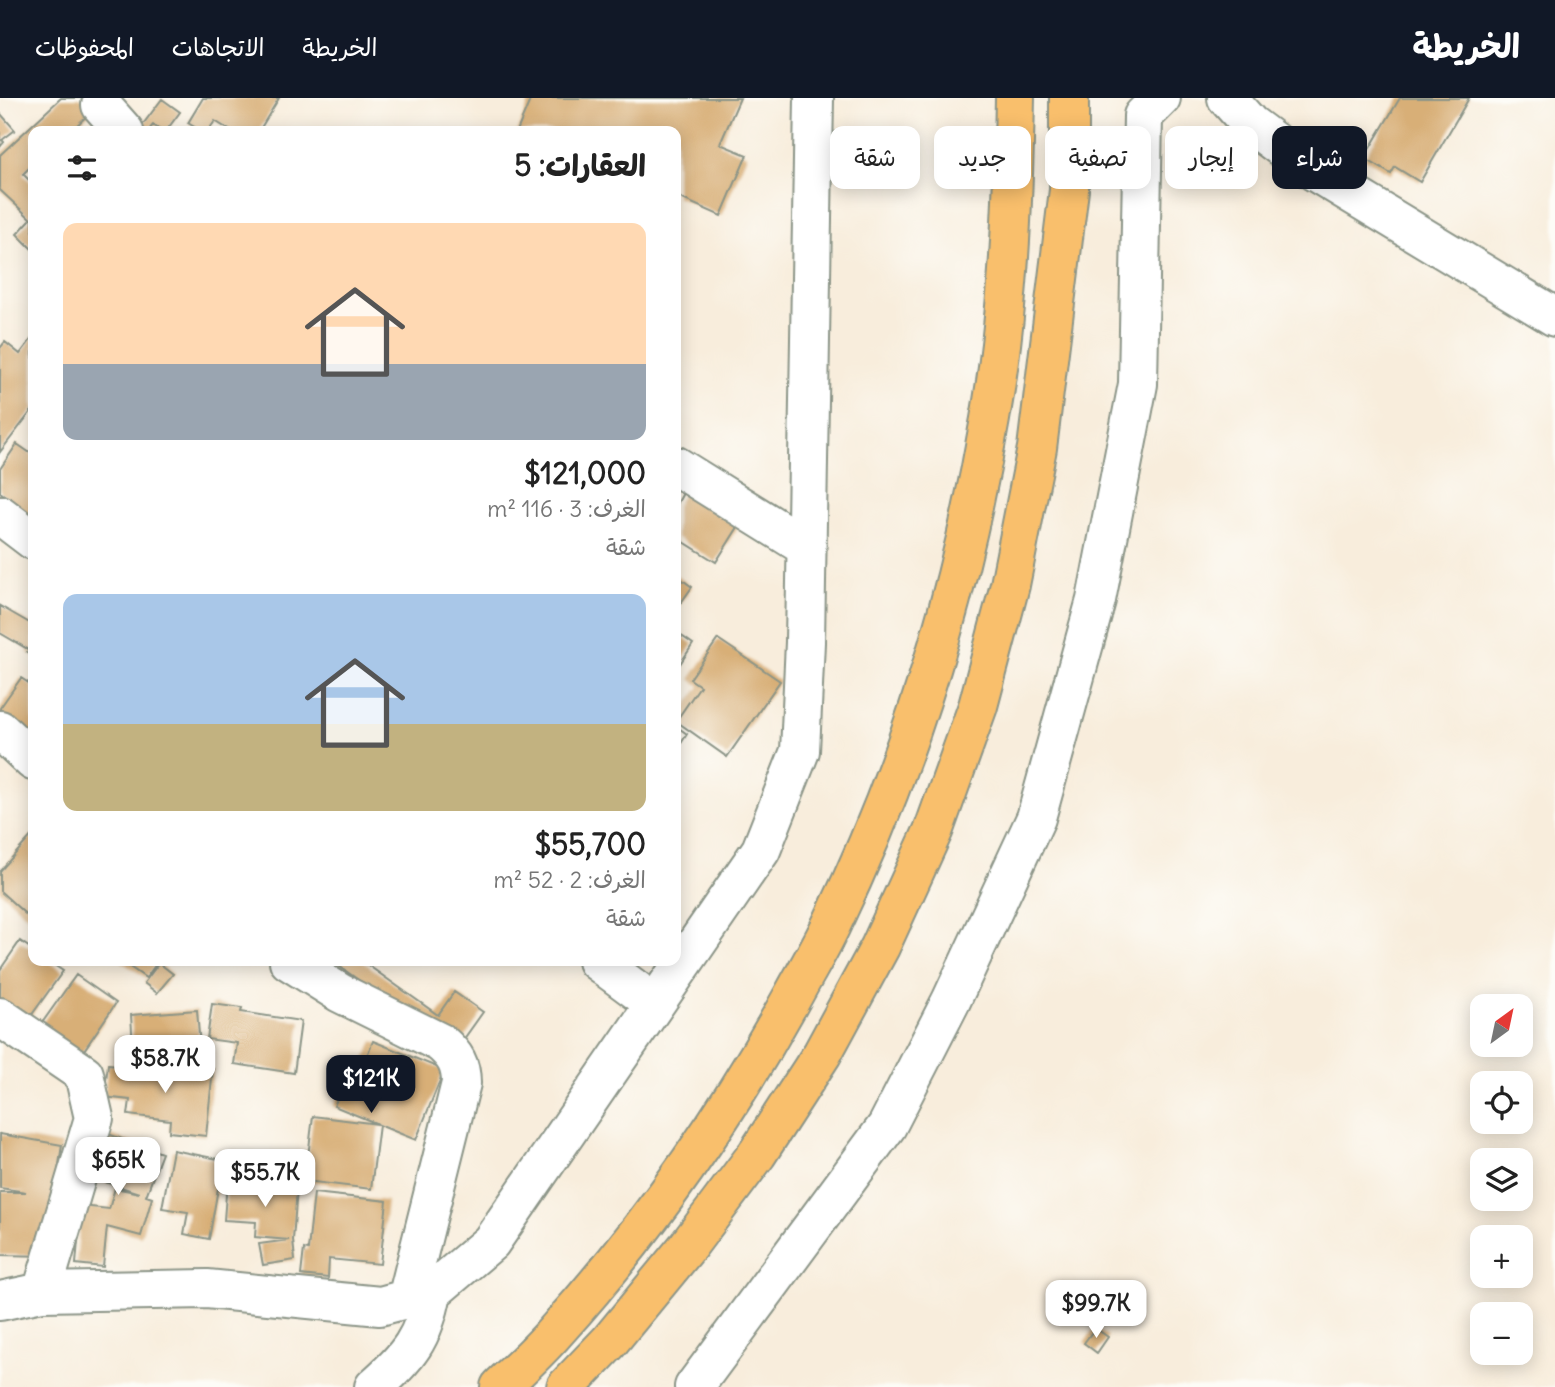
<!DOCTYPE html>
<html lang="ar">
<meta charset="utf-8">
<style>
body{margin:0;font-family:Delius,"Playpen Sans Arabic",sans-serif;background:#f2f2f2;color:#222;direction:rtl;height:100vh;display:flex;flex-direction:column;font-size:26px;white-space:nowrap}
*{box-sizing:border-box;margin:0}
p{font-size:23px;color:#767676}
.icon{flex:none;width:38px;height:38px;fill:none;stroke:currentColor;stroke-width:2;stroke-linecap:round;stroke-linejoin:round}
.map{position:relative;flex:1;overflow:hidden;direction:ltr}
.details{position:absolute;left:28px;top:28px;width:653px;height:840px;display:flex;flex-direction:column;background:#fff;border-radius:14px;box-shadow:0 4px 18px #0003;direction:rtl}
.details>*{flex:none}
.guide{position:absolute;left:702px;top:28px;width:665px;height:63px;direction:rtl;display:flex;gap:14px}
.needle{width:46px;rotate:33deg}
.tools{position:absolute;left:1470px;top:896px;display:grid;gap:14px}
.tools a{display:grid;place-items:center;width:63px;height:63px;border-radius:14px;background:#fff;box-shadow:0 4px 18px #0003;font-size:35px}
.price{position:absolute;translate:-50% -60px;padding:0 16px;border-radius:14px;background:#fff;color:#222;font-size:23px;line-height:46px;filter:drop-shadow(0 2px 4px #0008)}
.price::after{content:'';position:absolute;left:50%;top:42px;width:21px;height:16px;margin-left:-10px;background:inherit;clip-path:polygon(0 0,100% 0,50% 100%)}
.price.current{background:#111827;color:#fff}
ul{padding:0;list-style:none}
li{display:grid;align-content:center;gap:14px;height:371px;padding:0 35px}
li span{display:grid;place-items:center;height:217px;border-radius:14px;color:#555}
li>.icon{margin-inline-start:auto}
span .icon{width:126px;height:126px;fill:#fffc;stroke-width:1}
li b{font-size:30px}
h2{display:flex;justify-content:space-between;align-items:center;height:84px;padding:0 35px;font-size:30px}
.pill{padding:0 24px;border-radius:14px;background:#fff;box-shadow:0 4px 18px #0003;font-size:24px;line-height:63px}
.pill.current{background:#111827;color:#fff}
header{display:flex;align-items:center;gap:42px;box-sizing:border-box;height:98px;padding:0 35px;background:#111827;color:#fff}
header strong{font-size:33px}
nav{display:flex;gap:38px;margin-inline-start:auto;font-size:24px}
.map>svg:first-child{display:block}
</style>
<header>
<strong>الخريطة</strong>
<nav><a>الخريطة</a><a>الاتجاهات</a><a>المحفوظات</a></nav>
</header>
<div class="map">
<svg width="1555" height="1289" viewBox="0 0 1555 1289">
<rect width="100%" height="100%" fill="#fdfcf7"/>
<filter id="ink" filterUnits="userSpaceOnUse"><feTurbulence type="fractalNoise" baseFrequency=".0143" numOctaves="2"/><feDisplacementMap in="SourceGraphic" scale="14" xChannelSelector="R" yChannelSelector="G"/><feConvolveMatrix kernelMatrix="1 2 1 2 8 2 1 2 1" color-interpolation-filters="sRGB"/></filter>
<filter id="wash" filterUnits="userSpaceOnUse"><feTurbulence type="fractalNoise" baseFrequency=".00686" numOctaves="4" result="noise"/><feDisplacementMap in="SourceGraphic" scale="28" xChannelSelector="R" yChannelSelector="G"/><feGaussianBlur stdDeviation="1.57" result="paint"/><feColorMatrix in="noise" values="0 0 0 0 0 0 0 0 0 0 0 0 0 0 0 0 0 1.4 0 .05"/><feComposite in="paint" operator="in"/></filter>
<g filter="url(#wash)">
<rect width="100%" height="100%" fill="#f8eddc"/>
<g id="blocks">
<path fill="#d8af77" d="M 61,0 L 83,0 L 94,11 L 72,32 L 74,33 L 33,33 L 33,66 L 23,76 L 33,86 L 33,152 L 17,136 L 31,121 L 0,92 L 0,57 Z
M 203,0 L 279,0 L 259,33 L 231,33 L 215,23 L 208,33 L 201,33 L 188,25 Z
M 531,0 L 740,0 L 720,46 L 747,57 L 721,118 L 676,98 L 676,33 L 517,33 Z
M 1400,0 L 1469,0 L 1420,84 L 1395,69 L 1391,76 L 1364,60 Z
M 162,1 L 180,14 L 166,33 L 162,33 L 153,27 L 148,33 L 138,33 Z
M 0,15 L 15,32 L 2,42 L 4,44 L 0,49 Z
M 33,239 L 33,311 L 0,354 L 0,250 L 5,244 L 20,256 Z
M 17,346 L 33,357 L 33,430 L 15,405 L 0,394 L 0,371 Z
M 683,395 L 738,429 L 716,464 L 676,439 L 676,408 Z
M 676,477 L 692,489 L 678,509 L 676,508 Z
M 0,508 L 33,527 L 33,558 L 27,554 L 29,552 L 0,535 Z
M 676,534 L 693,546 L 676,572 Z
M 718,541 L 780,583 L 727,659 L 676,623 L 700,588 L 690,581 Z
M 21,580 L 33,588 L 33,651 L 0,628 L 0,610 Z
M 676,628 L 687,636 L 676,653 Z
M 33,736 L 33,823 L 0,793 L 0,773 Z
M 20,843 L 33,852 L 33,863 L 48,863 L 63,873 L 28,922 L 0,902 L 0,872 Z
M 121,863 L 158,863 L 146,880 Z
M 332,863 L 362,863 L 438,917 L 454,894 L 483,914 L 456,952 Z
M 159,865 L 173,876 L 157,895 L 144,885 Z
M 76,877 L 116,905 L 78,961 L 37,932 Z
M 212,906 L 242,910 L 241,914 L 301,923 L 294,975 L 234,966 L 237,945 L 207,941 Z
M 197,912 L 201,961 L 134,966 L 131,917 Z
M 373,943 L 444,972 L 416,1042 L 379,1027 L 371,1091 L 305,1083 L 313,1018 L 378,1026 L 334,1008 L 353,963 L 363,967 Z
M 108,966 L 180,974 L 180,967 L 213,971 L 206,1038 L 169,1034 L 170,1022 L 128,1017 L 130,1002 L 104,999 Z
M 0,1036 L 62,1047 L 54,1099 L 51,1158 L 0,1157 L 0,1094 L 26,1094 L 0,1090 Z
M 108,1036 L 162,1055 L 146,1098 L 152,1100 L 141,1138 L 107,1129 L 103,1169 L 76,1166 L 81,1108 L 109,1111 L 115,1090 L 139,1095 L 93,1080 Z
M 173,1052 L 223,1062 L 209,1141 L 184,1136 L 188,1114 L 162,1110 Z
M 228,1071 L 298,1077 L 293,1142 L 295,1162 L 263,1167 L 259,1146 L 289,1142 L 255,1139 L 256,1124 L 224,1122 Z
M 314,1095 L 387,1103 L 380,1166 L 329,1161 L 328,1180 L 301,1177 L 304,1151 L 308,1152 Z
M 1095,1230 L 1108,1239 L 1097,1255 L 1084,1245 Z"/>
</g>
</g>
<g filter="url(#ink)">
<use href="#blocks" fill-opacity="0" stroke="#8c9588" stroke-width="2"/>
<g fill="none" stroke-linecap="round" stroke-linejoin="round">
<defs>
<path id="minor" d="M 1227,0 L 1250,26 L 1312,72 L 1555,219
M 101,7 L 124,33
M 676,368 L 806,449
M 0,417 L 33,442
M 0,632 L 33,663
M 289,863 L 340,895 L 441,945 C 455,957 461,967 461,985 L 407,1201
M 597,863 L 655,906
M 0,919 L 84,976 L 94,1020 L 42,1194
M 0,1203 L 42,1194 L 207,1191 L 380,1208 L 432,1194 L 491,1144 L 761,752 L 800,653 L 805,544 L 814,0
M 374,1289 C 408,1259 424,1240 432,1194
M 694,1289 L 887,1028 L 951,903 L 1036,720 L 1096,502 L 1138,286 L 1143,18 L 1161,0"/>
<path id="highway" d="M 500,1289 C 519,1271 539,1253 556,1233 C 649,1130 728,1016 795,894 C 807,872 821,849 832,825 C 909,666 960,495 990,321 C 1009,215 1013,107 1015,0
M 566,1289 L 609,1244 L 688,1148 L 757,1056 L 822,956 L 880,849 L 934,731 L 978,608 L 1010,487 L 1037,350 L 1069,92 L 1069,0"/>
</defs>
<use href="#minor" stroke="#8c9588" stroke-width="42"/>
<use href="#highway" stroke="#8c9588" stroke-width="42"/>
<use href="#minor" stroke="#fff" stroke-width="38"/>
<use href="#highway" stroke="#f9bf6c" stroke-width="38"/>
</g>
</g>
</svg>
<div class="tools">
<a><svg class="needle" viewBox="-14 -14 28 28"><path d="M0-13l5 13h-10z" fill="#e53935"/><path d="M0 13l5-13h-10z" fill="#767676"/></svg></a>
<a><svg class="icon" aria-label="locate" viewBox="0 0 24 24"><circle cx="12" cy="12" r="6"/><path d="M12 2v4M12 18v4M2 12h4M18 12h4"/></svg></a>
<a><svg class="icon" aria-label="layers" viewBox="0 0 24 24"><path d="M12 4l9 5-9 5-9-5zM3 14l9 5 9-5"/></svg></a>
<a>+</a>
<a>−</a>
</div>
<b class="price" style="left:165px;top:997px">$58.7K</b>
<b class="price current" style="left:371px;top:1017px">$121K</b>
<b class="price" style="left:118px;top:1099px">$65K</b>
<b class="price" style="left:265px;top:1111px">$55.7K</b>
<b class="price" style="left:1096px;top:1242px">$99.7K</b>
<div class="guide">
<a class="pill current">شراء</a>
<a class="pill">إيجار</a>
<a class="pill">تصفية</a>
<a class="pill">جديد</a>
<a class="pill">شقة</a>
</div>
<section class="details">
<h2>العقارات: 5<svg class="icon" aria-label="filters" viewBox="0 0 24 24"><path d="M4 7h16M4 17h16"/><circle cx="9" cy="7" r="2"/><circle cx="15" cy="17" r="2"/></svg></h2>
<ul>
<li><span style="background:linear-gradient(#ffd9b3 65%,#9aa5b1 0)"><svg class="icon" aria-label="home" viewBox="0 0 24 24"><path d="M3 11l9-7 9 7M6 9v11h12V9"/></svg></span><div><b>$121,000</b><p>الغرف: 3 · 116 m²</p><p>شقة</p></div></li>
<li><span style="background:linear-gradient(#a9c7e8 60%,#c2b280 0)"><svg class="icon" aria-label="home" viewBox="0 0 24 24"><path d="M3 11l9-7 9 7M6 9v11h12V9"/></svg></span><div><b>$55,700</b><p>الغرف: 2 · 52 m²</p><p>شقة</p></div></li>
</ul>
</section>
</div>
